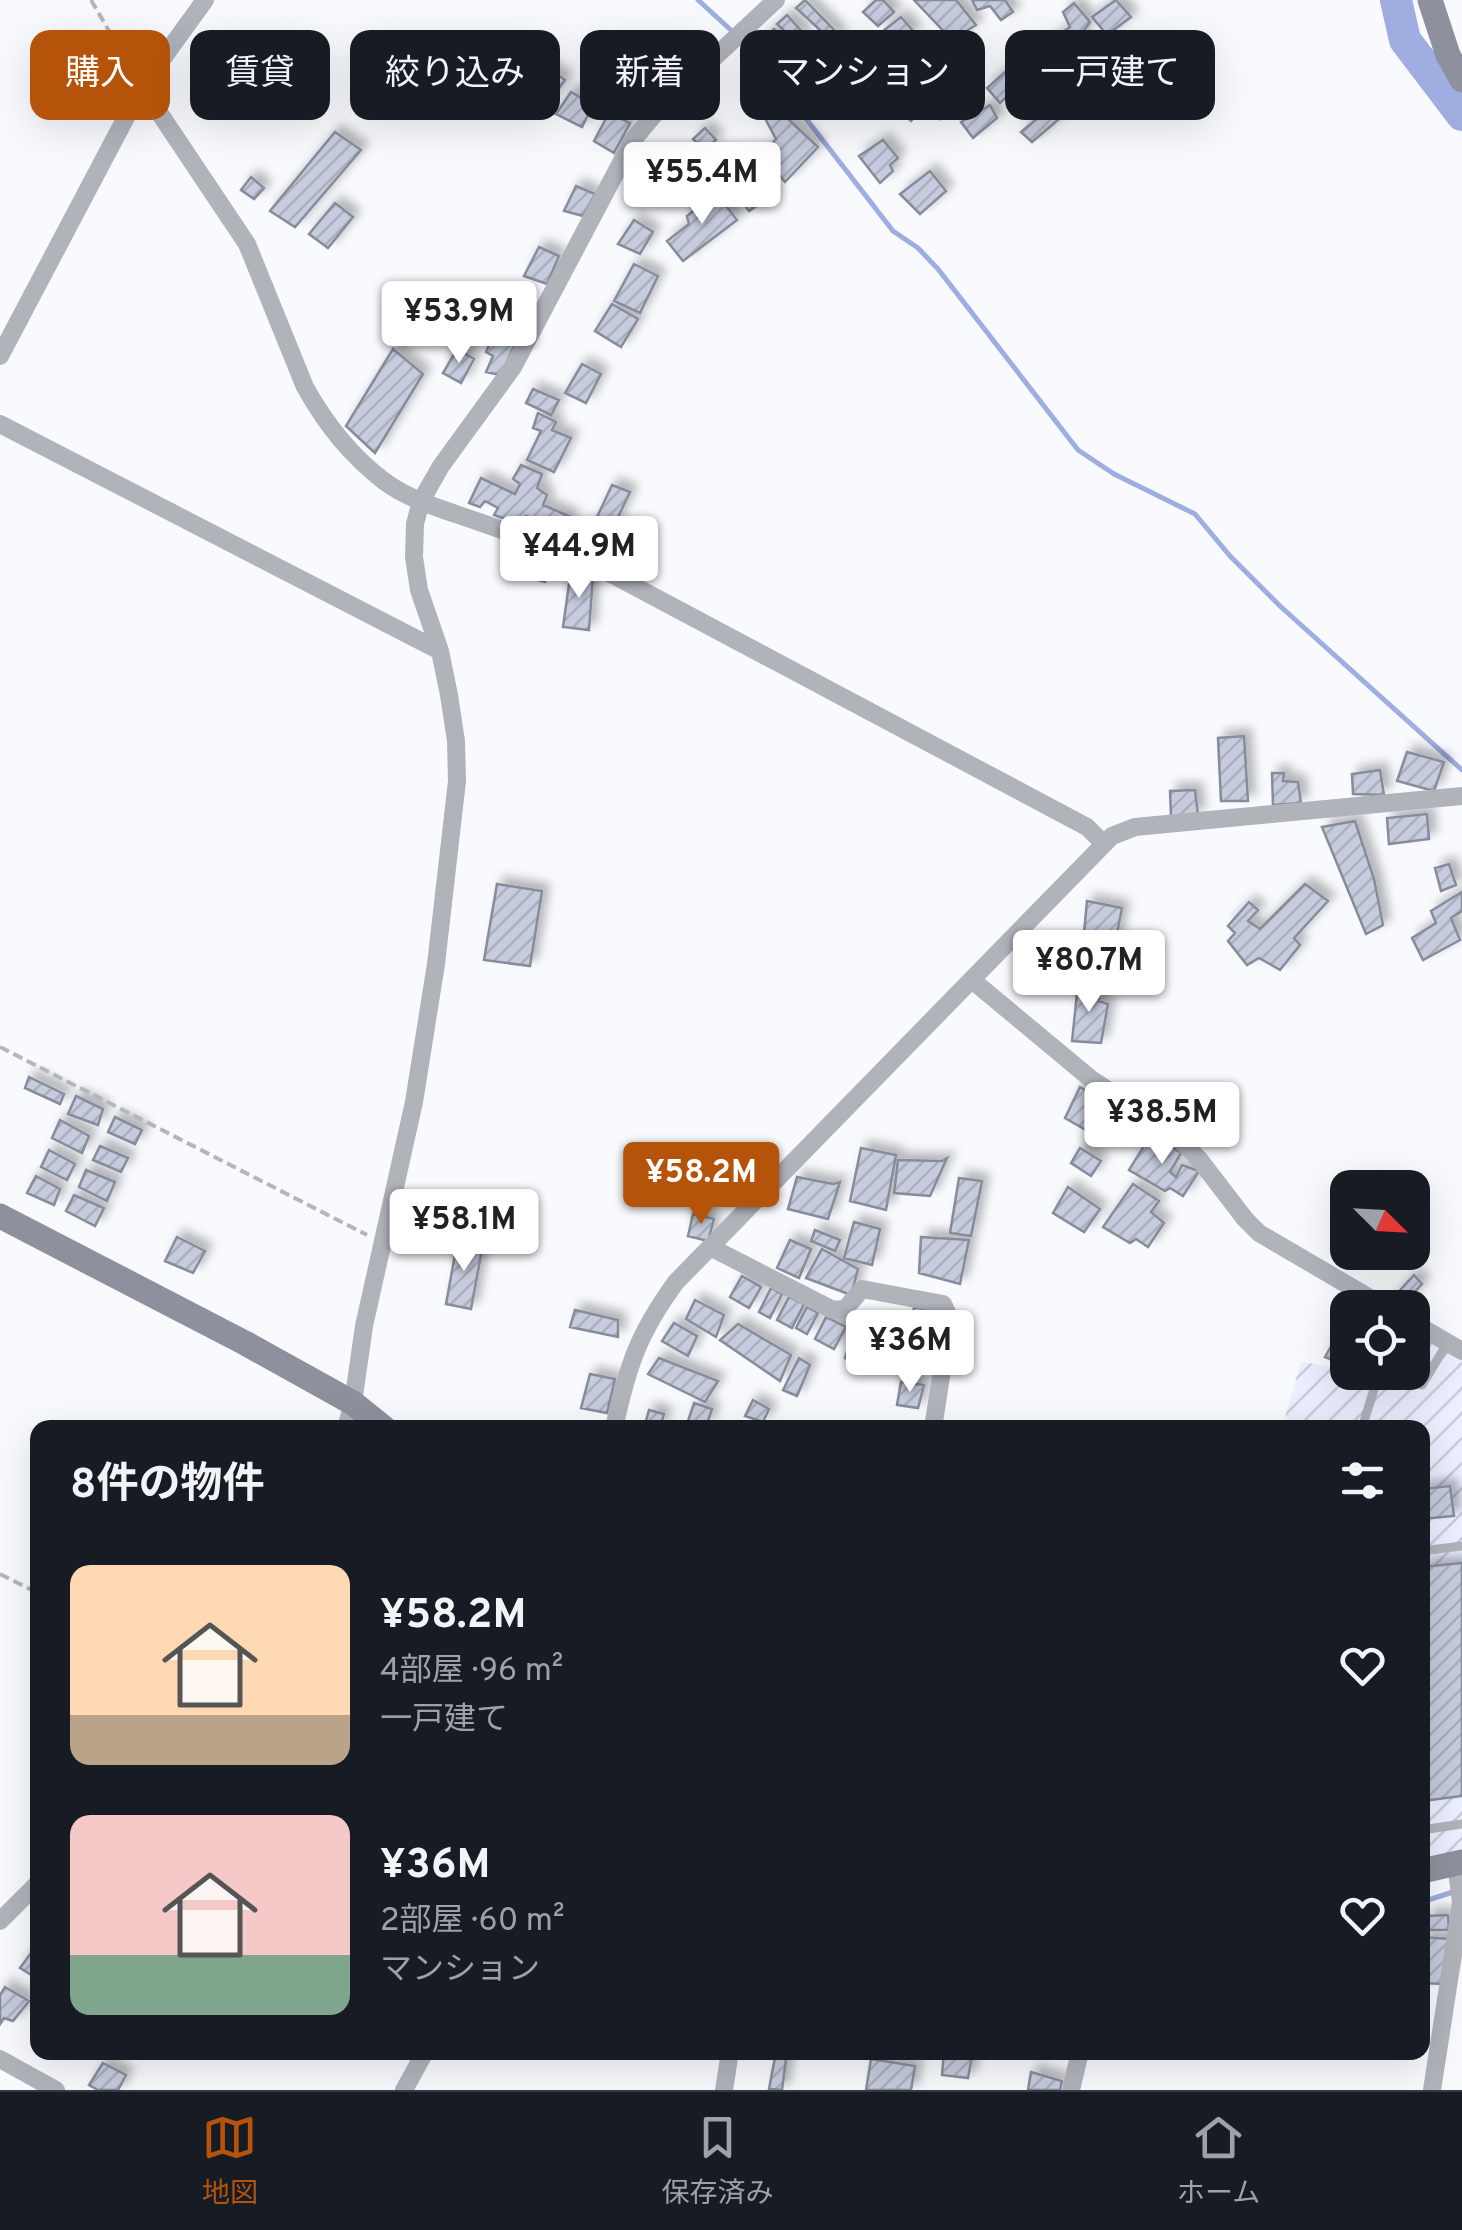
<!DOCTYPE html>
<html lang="ja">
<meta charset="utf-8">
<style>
body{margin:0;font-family:Overpass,"Noto Sans JP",sans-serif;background:#242831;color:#f1f3f6;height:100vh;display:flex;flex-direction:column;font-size:38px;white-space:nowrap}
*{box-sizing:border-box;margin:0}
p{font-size:32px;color:#9ea1a6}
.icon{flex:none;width:55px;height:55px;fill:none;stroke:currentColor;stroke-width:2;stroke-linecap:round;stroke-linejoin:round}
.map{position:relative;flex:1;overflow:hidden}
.details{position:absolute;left:30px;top:1420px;width:1400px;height:640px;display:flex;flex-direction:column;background:#171b24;border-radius:20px;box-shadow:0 10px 40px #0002}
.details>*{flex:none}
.guide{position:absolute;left:30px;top:30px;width:1402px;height:90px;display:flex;gap:20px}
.needle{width:65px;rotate:114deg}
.fabs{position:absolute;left:1330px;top:1170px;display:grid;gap:20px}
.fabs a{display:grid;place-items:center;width:100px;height:100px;border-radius:20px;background:#171b24;box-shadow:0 10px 40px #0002;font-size:50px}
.price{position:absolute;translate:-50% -85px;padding:0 22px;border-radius:10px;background:#fff;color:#222;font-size:32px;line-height:65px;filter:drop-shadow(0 2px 5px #0008)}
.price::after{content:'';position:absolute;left:50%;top:60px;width:30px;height:22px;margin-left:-15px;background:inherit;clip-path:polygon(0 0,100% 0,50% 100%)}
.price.current{background:#b45309;color:#fff}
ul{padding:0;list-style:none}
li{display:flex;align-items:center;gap:30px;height:250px;padding:0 40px}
li span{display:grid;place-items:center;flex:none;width:280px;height:200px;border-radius:20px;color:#555}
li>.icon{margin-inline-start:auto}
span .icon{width:120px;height:120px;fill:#fffc;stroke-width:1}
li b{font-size:42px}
h2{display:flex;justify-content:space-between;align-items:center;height:120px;padding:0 40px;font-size:42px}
.tag{padding:0 35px;border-radius:20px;background:#171b24;box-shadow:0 10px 40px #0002;font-size:35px;line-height:90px}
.tag.current{background:#b45309;color:#fff}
.dock{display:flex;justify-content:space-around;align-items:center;height:140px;border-top:2px solid #363941;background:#171b24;font-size:28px;color:#9ea1a6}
.dock a{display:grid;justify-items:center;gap:5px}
.dock .current{color:#b45309}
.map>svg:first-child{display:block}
</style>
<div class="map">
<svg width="1462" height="2090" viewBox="0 0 1462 2090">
<defs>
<pattern id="industrial-furrows" width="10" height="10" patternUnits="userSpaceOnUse" patternTransform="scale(2.5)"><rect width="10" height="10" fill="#ebefff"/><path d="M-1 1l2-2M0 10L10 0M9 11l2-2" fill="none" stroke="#cacddb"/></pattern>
<pattern id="building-hatch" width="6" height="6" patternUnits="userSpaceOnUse" patternTransform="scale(2.5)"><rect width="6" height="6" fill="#c6cbdd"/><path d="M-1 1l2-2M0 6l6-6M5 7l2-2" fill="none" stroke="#abafbe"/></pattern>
<filter id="shadow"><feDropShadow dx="7" dy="-7" stdDeviation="5" flood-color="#0004"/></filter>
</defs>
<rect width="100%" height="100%" fill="#f9fafe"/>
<path fill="url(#industrial-furrows)" d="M 1413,1332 L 1462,1358 L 1462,1850 L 1423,1859 L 1422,1428 L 1282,1428 L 1301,1362 L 1347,1369 L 1348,1372 L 1412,1372 Z"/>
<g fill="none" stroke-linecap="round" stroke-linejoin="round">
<path stroke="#9fade0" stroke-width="5" d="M 698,0 L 733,32
M 741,40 L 763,63 L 893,231 L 918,248 L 938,269 L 1078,450 L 1114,474 L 1195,514 L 1230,556 L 1280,606 L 1462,770
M 1422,1902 L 1453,1892"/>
<path stroke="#9fade0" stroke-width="32" d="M 1396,0 L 1405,40 L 1462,115"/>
</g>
<path fill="url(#building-hatch)" stroke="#878c9c" stroke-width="2.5" filter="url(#shadow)" d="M 805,0 L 839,35 L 832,41 L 796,8 Z
M 876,0 L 883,0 L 894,12 L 878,26 L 863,12 Z
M 914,0 L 956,0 L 976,25 L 952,40 Z
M 972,0 L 1005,0 L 1013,12 L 1001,20 L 990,6 L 977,10 Z
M 1116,0 L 1131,17 L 1107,35 L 1092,17 Z
M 1074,3 L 1090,22 L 1080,36 L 1089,49 L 1059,67 L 1043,46 L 1070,27 L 1063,12 Z
M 787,15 L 804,34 L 796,42 L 777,24 Z
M 901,17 L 914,32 L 895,46 L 883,31 Z
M 774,29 L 803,55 L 789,67 L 762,40 Z
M 1032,46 L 1051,73 L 1031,90 L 1009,62 Z
M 1103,55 L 1120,76 L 1097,90 L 1084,69 Z
M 798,67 L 815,87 L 808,96 L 789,74 Z
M 548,68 L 565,80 L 549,102 L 529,93 Z
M 958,72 L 972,93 L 958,106 L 943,84 Z
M 1005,72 L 1017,87 L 1000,103 L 987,88 Z
M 934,89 L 952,109 L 940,119 L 922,100 Z
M 571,92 L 593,105 L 582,127 L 556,114 Z
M 910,95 L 915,101 L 910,105 L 918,113 L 911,121 L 896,107 Z
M 1053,97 L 1066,113 L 1032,142 L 1021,132 L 1039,117 L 1035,111 Z
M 769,101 L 818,147 L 785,182 L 762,155 L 776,139 L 760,109 Z
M 990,105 L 997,118 L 973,138 L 961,122 Z
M 609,113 L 630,123 L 614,153 L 594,141 Z
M 705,128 L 716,140 L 704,150 L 693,139 Z
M 335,132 L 361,150 L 295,227 L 270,211 Z
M 883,140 L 898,158 L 890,165 L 893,171 L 880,183 L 859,156 Z
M 930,171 L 946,191 L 920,214 L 900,194 Z
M 754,172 L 773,195 L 749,211 L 733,189 Z
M 251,177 L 264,188 L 254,199 L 241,190 Z
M 576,186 L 595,194 L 583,216 L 564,211 Z
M 716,193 L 737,220 L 683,261 L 667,241 L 689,224 L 687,216 Z
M 335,203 L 353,217 L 328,248 L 309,234 Z
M 634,220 L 653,232 L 640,254 L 618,244 Z
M 539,247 L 559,256 L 547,284 L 524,276 Z
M 634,264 L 658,276 L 640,313 L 614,301 Z
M 612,304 L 638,319 L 621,347 L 595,331 Z
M 500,318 L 522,328 L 501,375 L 486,372 L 493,356 L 486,352 Z
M 393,349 L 423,374 L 375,453 L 346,426 Z
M 457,349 L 474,359 L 461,383 L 443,373 Z
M 582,364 L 601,374 L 586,403 L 565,393 Z
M 533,389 L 559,400 L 551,415 L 526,403 Z
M 538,413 L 556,422 L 552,430 L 571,438 L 554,472 L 527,460 L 541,431 L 533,428 Z
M 521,465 L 542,474 L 537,488 L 547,495 L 543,505 L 571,517 L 560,544 L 533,533 L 537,520 L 526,516 L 519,524 L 494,515 L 498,508 L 485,501 L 480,507 L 469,503 L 481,478 L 515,494 L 520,484 L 513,479 Z
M 612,485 L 630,492 L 598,559 L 581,551 Z
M 530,551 L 548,555 L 545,582 L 523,576 Z
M 571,570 L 593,576 L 589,630 L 563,627 Z
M 1244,736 L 1248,801 L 1221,801 L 1218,738 Z
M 1407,752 L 1444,762 L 1434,791 L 1397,781 Z
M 1380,770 L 1384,795 L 1353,794 L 1352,774 Z
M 1272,773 L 1284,773 L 1283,781 L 1298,782 L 1301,803 L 1273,805 Z
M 1195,790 L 1198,815 L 1171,817 L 1170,791 Z
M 1427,814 L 1429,839 L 1389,844 L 1387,818 Z
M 1355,821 L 1374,879 L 1383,925 L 1366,934 L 1322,827 Z
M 1449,864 L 1456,885 L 1441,891 L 1435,868 Z
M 497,884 L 542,891 L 530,966 L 484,960 Z
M 1305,884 L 1328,901 L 1294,938 L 1300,945 L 1280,970 L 1259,958 L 1247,965 L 1228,941 L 1235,933 L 1228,926 L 1249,902 L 1258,910 L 1248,921 L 1260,929 Z
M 1462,892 L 1462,911 L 1451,918 L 1460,940 L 1423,960 L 1412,938 L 1436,923 L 1431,911 Z
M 1087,901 L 1122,908 L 1112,959 L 1082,954 Z
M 1078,984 L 1100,986 L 1099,1001 L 1108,1004 L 1101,1043 L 1072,1041 Z
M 29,1077 L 64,1094 L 60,1104 L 25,1088 Z
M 1080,1087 L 1126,1114 L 1112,1145 L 1065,1118 Z
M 76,1096 L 103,1109 L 98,1125 L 68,1114 Z
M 115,1117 L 142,1130 L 135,1144 L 108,1132 Z
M 60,1120 L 89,1136 L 82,1153 L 52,1138 Z
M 1152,1133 L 1181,1153 L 1170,1172 L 1176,1177 L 1182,1165 L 1199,1171 L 1183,1196 L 1170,1188 L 1165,1191 L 1129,1170 Z
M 100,1146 L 128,1158 L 121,1172 L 93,1160 Z
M 861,1148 L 896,1155 L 886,1210 L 850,1201 Z
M 1080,1148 L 1101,1161 L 1091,1176 L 1071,1163 Z
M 49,1150 L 75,1164 L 67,1180 L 41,1167 Z
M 947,1158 L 930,1196 L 894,1193 L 898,1160 L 942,1161 Z
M 86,1170 L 115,1182 L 107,1201 L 79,1187 Z
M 36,1176 L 60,1189 L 54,1205 L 27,1193 Z
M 797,1177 L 833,1184 L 840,1182 L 828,1219 L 788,1209 Z
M 959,1178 L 982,1181 L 971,1236 L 950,1233 Z
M 1133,1184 L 1159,1201 L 1151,1212 L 1164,1223 L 1148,1247 L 1136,1239 L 1130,1243 L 1103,1227 Z
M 1068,1187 L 1100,1209 L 1084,1232 L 1053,1213 Z
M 74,1195 L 104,1208 L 95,1226 L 66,1211 Z
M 693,1214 L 714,1219 L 708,1241 L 688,1236 Z
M 854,1222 L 880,1229 L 872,1265 L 844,1258 Z
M 815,1230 L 840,1240 L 835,1251 L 811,1241 Z
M 177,1237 L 205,1251 L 193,1273 L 165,1261 Z
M 921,1237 L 969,1240 L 960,1284 L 919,1273 Z
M 458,1238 L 483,1244 L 471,1309 L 446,1304 Z
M 790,1240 L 811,1249 L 799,1278 L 777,1268 Z
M 822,1249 L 858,1269 L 851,1295 L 806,1278 Z
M 1414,1275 L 1422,1284 L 1401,1306 L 1391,1300 Z
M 742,1276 L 761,1287 L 749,1308 L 730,1297 Z
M 771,1288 L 782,1294 L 770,1318 L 759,1312 Z
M 789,1297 L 804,1304 L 792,1328 L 777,1320 Z
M 695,1300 L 724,1315 L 716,1337 L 686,1319 Z
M 807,1307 L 818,1313 L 807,1334 L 796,1328 Z
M 914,1307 L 939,1312 L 936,1342 L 910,1338 Z
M 575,1310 L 618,1320 L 618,1337 L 570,1327 Z
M 1348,1316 L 1348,1354 L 1340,1363 L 1325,1357 Z
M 826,1317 L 846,1327 L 834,1349 L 815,1339 Z
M 674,1323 L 697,1336 L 688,1356 L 662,1341 Z
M 738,1324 L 791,1355 L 780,1381 L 720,1340 Z
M 854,1326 L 883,1331 L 868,1369 L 845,1358 Z
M 921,1349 L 937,1352 L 935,1373 L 918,1372 Z
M 659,1358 L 718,1381 L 705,1402 L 648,1374 Z
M 799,1358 L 810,1365 L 797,1396 L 783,1390 Z
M 590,1374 L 615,1379 L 607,1413 L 581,1408 Z
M 901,1382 L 924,1385 L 918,1408 L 897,1405 Z
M 753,1400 L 769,1409 L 763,1422 L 745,1416 Z
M 694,1403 L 712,1409 L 706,1427 L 688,1421 Z
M 649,1410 L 664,1414 L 660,1428 L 644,1428 Z
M 1450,1486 L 1454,1516 L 1422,1519 L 1422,1489 Z
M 1462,1563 L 1462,1796 L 1422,1801 L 1422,1567 Z
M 1448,1915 L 1449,1930 L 1427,1930 L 1427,1916 Z
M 1422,1937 L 1450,1939 L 1443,1984 L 1422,1983 Z
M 37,1945 L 38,1945 L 38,1979 L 20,1968 Z
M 5,1987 L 29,2001 L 13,2021 L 4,2018 L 0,2024 L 0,1995 Z
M 776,2052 L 787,2052 L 782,2090 L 769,2089 Z
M 944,2052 L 972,2056 L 968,2078 L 942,2075 Z
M 871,2059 L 915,2066 L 911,2090 L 866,2090 Z
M 103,2063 L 126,2075 L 118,2090 L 98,2090 L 89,2085 Z
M 1031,2072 L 1062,2081 L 1060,2090 L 1028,2090 Z"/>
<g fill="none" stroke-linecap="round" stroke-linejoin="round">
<path stroke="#b4b6bb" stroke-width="4" stroke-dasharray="10 5" stroke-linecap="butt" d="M 91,0 L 132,70
M 0,1047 L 367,1235
M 0,1574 L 38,1593"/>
<path stroke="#b1b3bb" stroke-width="9" d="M 1362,1428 L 1379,1373 L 1422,1385 L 1448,1342
M 1422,1551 L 1462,1546
M 1422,1830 L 1462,1824"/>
<path stroke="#b1b3bb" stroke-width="18" d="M 142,87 L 247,244 L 305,387 C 325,423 351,456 384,481 C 412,502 449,511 482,523 C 529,539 573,556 617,577 L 1087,827 L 1103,843
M 0,356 L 142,87 L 205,0
M 0,424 L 440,651
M 972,980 L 1091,1079 L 1172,1132 L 1199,1159 L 1245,1219 L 1259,1233 L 1387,1308
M 710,1247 L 833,1310 L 845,1309 L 862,1289 L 943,1304 L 950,1319 L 933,1428
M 1412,1322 L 1462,1351
M 346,1428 L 353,1403 L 364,1326 L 414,1102 L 436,964 L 457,781 L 456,741 L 449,695 L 440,651 L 419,590 L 414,557 L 415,524 L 421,501 L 441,466 L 513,367 L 633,140 L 659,109 L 776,0
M 614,1428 C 628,1365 638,1334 676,1282 L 1112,836 L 1135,827 L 1462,796
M 0,1921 L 38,1883
M 0,2059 L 56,2090
M 404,2090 L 425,2052
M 724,2090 L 730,2052
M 1071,2090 L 1080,2052
M 1432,2090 L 1461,1903 L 1456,1863"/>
<path stroke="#8e919d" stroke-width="25" d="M 1430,0 L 1448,55 L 1462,80
M 0,1216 L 245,1343 L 353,1403 L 384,1428
M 1422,1871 L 1462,1862"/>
</g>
</svg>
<div class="fabs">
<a><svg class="needle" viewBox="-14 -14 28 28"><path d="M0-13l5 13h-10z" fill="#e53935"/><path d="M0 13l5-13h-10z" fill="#9ea1a6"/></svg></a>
<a><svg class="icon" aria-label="locate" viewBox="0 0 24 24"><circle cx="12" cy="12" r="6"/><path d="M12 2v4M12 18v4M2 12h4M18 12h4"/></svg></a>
</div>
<b class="price" style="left:702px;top:227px">¥55.4M</b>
<b class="price" style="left:459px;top:366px">¥53.9M</b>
<b class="price" style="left:579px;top:601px">¥44.9M</b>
<b class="price" style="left:1089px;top:1015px">¥80.7M</b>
<b class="price" style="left:1162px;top:1167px">¥38.5M</b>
<b class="price current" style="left:701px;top:1227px">¥58.2M</b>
<b class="price" style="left:464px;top:1274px">¥58.1M</b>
<b class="price" style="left:910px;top:1395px">¥36M</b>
<div class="guide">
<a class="tag current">購入</a>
<a class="tag">賃貸</a>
<a class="tag">絞り込み</a>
<a class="tag">新着</a>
<a class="tag">マンション</a>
<a class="tag">一戸建て</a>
</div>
<section class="details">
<h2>8件の物件<svg class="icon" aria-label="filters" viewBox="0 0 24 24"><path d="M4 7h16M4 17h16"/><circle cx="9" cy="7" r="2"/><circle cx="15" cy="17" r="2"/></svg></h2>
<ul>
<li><span style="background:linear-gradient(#ffd9b3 75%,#b9a48a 0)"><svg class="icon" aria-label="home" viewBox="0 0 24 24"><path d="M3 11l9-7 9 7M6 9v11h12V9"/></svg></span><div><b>¥58.2M</b><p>4部屋 · 96 m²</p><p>一戸建て</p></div><svg class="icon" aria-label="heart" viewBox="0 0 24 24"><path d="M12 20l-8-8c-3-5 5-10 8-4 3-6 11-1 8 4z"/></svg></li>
<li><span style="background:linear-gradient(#f6c9c9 70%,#7fa58c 0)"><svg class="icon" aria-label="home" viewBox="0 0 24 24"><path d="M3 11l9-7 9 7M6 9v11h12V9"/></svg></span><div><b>¥36M</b><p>2部屋 · 60 m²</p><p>マンション</p></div><svg class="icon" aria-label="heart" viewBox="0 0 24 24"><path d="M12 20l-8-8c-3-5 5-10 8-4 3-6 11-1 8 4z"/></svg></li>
</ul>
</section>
</div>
<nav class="dock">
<a class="current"><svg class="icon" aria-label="map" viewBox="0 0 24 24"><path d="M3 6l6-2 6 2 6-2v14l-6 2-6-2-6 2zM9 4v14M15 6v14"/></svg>地図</a>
<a><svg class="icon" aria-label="saved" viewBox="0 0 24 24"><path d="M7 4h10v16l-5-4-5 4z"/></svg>保存済み</a>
<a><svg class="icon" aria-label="home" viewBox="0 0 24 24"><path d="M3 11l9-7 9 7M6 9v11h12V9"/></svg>ホーム</a>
</nav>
